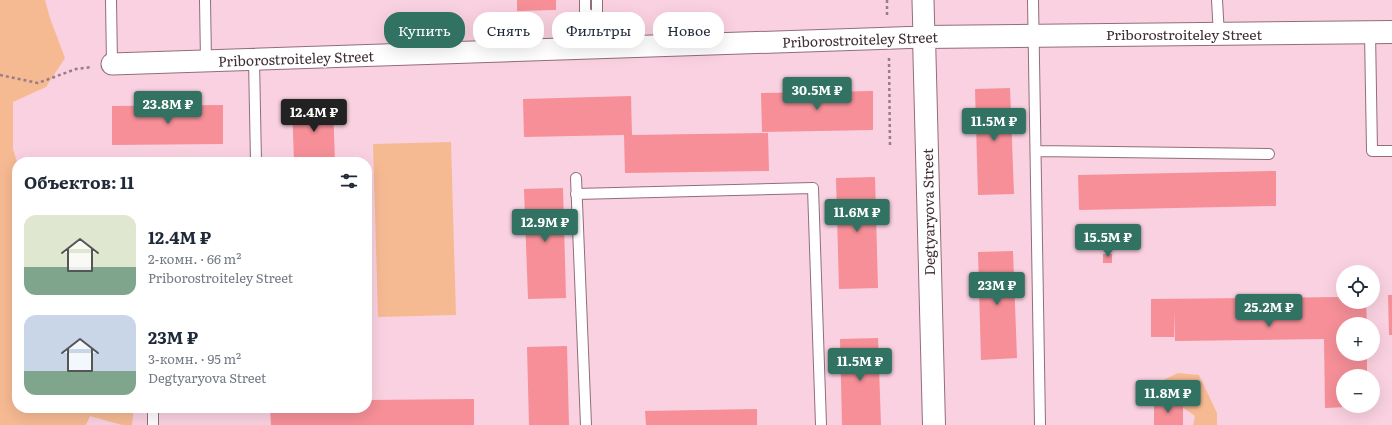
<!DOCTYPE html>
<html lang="ru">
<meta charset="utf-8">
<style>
body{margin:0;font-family:Literata,serif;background:#f6f6f7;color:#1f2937;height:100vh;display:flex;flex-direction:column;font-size:15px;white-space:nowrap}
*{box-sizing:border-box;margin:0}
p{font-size:13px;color:#747a83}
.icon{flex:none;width:22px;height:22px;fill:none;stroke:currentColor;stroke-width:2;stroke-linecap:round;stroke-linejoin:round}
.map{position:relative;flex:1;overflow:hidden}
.panel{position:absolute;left:12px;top:157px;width:360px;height:256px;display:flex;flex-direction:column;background:#fff;border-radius:16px;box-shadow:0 4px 16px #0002}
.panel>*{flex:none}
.guide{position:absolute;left:384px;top:12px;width:380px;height:36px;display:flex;gap:8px}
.tools{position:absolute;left:1336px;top:265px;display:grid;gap:8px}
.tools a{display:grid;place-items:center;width:44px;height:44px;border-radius:50%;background:#fff;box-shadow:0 4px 16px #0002;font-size:20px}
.price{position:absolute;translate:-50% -34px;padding:0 9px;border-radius:4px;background:#317262;color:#fff;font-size:13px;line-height:26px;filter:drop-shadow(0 1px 2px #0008)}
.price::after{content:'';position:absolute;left:50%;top:24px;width:12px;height:9px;margin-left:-6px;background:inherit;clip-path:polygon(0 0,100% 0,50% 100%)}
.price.active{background:#222;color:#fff}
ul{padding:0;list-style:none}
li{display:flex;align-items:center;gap:12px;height:100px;padding:0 12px}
li span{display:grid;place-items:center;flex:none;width:112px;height:80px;border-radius:12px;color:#555}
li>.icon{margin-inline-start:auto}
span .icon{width:48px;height:48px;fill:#fffc;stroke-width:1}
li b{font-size:17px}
h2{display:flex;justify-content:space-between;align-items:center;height:48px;padding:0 12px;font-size:17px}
.pill{padding:0 14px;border-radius:16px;background:#fff;box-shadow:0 4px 16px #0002;font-size:14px;line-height:36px}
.pill.active{background:#317262;color:#fff}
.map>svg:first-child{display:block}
</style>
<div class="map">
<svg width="1392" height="425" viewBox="0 0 1392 425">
<rect width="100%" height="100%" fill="#fad1e0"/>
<path fill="#f6ba93" d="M 0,0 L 45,0 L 50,18 L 65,58 L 46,87 L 13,102 L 13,149 L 17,162 L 17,408 L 134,408 L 132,425 L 122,425 L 90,416 L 86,425 L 0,425 Z
M 451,142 L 456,315 L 378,317 L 373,144 Z
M 1178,373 L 1199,375 L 1217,413 L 1217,425 L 1193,425 L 1195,416 L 1166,396 L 1159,382 Z"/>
<path fill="#f68f98" d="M 517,0 L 556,0 L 556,10 L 517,11 Z
M 1010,88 L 1014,194 L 978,195 L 975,89 Z
M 873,91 L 873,130 L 762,132 L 761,93 Z
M 631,96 L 632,135 L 768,133 L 769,171 L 625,173 L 624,135 L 524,137 L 523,99 Z
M 333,104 L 335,162 L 294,162 L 292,105 Z
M 223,105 L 223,144 L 112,145 L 112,106 Z
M 1276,171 L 1276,206 L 1079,210 L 1078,175 Z
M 875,177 L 878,288 L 839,289 L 836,178 Z
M 563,188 L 566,298 L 528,299 L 524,189 Z
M 1013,251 L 1017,358 L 981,360 L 978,252 Z
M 1103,254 L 1112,254 L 1112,263 L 1103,263 Z
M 1388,295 L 1392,295 L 1392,335 L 1389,335 Z
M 1343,297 L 1343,302 L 1366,302 L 1367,324 L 1343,324 L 1343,354 L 1367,354 L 1367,376 L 1343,376 L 1343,406 L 1346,406 L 1346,407 L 1325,408 L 1324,339 L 1175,341 L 1174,311 L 1174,337 L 1151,337 L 1151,299 Z
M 878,338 L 881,425 L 842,425 L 840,339 Z
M 567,346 L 569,425 L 529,425 L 527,347 Z
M 474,399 L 474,425 L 271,425 L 270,408 L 367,408 L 367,400 Z
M 1154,402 L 1183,402 L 1183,425 L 1154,425 Z
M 757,409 L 757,425 L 646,425 L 645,411 Z"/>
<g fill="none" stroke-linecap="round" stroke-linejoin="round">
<defs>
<path id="service" d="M 111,0 L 112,64
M 205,0 L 206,61
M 585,0 L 585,12 L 597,20
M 1033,0 L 1040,425
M 1217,0 L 1219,35
M 1370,32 L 1372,151 L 1392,151
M 597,48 L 597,0
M 254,60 L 256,162
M 1036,151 L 1269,154
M 576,178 L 586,425
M 576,194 L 813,188 L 821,425
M 153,408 L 153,425"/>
<path id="minor" d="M 112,64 L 924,37 L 923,0"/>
<path id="tertiary" d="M 934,425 L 924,37 L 1392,32"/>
</defs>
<use href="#service" stroke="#926d7b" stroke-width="12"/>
<use href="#minor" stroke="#926d7b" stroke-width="23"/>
<use href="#tertiary" stroke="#926d7b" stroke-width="24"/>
<path stroke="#987c86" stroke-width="2.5" stroke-dasharray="3 3" stroke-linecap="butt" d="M 887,0 L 887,17
M 889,58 L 890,148
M 0,75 L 38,83 L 76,69 L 92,67"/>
<use href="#service" stroke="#fff" stroke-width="10"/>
<use href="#minor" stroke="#fff" stroke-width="21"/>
<use href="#tertiary" stroke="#fff" stroke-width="22"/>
</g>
<g text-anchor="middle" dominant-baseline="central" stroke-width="3" stroke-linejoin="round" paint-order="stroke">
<g font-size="14" fill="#3f2f35" stroke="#fff">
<text x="1184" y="34">Priborostroiteley Street</text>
<text transform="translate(860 39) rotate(-2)">Priborostroiteley Street</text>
<text transform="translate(296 58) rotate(-2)">Priborostroiteley Street</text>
<text transform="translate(928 212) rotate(-91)">Degtyaryova Street</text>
</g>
</g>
</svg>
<div class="tools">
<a><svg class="icon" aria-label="locate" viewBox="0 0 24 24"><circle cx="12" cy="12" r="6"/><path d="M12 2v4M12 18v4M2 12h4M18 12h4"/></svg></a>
<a>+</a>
<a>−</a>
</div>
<b class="price" style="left:817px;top:111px">30.5M ₽</b>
<b class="price" style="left:168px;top:125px">23.8M ₽</b>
<b class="price active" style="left:314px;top:133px">12.4M ₽</b>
<b class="price" style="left:994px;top:142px">11.5M ₽</b>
<b class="price" style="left:857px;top:233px">11.6M ₽</b>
<b class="price" style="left:545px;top:243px">12.9M ₽</b>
<b class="price" style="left:1108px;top:258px">15.5M ₽</b>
<b class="price" style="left:997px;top:306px">23M ₽</b>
<b class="price" style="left:1269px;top:328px">25.2M ₽</b>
<b class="price" style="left:860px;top:382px">11.5M ₽</b>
<b class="price" style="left:1168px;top:414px">11.8M ₽</b>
<div class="guide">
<a class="pill active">Купить</a>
<a class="pill">Снять</a>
<a class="pill">Фильтры</a>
<a class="pill">Новое</a>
</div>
<section class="panel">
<h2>Объектов: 11<svg class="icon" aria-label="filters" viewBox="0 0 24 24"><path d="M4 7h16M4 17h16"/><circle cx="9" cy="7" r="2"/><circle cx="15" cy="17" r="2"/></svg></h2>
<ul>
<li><span style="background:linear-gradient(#dfe7d0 65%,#7fa58c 0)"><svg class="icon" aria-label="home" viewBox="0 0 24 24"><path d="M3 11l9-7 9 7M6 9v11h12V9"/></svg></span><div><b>12.4M ₽</b><p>2-комн. · 66 m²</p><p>Priborostroiteley Street</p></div></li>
<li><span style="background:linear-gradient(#c9d6e8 70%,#7fa58c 0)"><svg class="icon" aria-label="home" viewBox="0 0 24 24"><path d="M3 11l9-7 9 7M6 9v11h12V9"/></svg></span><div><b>23M ₽</b><p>3-комн. · 95 m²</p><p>Degtyaryova Street</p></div></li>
</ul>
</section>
</div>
